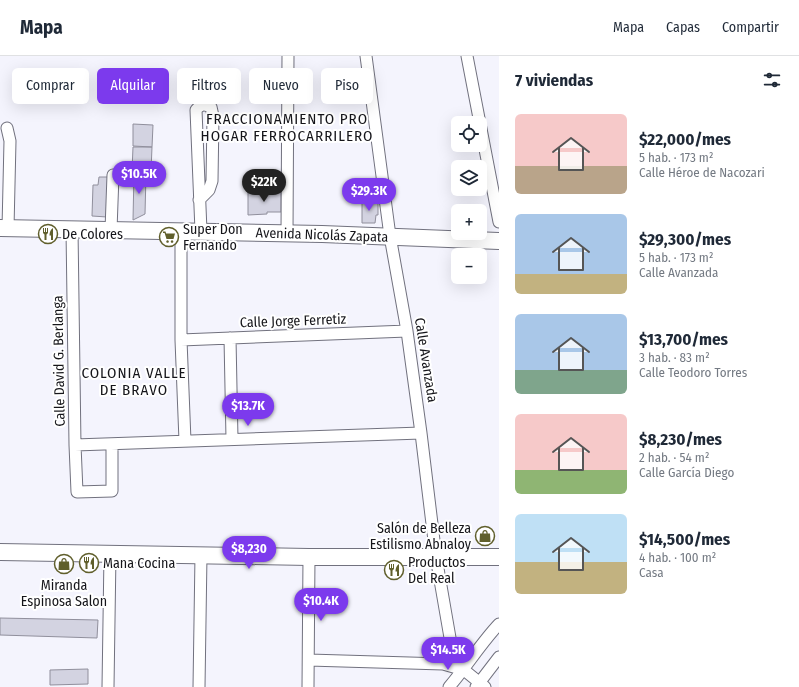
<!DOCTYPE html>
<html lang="es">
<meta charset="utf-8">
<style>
body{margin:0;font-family:"Fira Sans Condensed",sans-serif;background:#f2f2f3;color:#1f2937;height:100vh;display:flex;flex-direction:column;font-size:15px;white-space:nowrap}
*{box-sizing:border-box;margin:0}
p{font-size:13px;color:#747a83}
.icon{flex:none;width:22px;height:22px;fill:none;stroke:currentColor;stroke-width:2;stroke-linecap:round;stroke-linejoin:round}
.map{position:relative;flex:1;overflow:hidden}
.panel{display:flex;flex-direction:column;background:#fff;width:300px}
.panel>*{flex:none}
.top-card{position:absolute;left:12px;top:12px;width:380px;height:36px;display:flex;gap:8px}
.tools{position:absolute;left:451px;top:60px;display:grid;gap:8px}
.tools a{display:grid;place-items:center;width:36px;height:36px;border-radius:6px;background:#fff;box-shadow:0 4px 16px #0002;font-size:20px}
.price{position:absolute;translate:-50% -34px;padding:0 9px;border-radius:14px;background:#7c3aed;color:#fff;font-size:13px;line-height:26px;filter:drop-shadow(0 1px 2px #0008)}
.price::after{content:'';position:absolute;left:50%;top:24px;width:12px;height:9px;margin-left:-6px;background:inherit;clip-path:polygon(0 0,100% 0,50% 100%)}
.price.on{background:#222;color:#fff}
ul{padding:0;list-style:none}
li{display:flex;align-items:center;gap:12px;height:100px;padding:0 16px}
li span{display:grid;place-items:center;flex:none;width:112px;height:80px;border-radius:6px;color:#555}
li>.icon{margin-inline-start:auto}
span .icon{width:48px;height:48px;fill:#fffc;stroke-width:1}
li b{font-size:17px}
h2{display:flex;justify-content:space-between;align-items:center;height:48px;padding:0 16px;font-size:17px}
.pill{padding:0 14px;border-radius:6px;background:#fff;box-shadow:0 4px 16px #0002;font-size:14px;line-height:36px}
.pill.on{background:#7c3aed;color:#fff}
header{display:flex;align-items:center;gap:24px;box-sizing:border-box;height:56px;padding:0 20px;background:#fff;border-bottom:1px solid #e0e1e3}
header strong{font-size:19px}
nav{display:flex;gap:22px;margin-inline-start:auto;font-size:14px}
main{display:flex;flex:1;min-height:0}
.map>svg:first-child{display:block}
</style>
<header>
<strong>Mapa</strong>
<nav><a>Mapa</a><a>Capas</a><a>Compartir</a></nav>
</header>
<main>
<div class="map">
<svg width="499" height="631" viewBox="0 0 499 631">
<rect width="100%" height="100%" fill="#f4f4fd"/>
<path fill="#d3d3e1" stroke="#908f9c" d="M 133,68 L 153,69 L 152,91 L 133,90 Z
M 133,91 L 152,91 L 151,115 L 132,115 Z
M 134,117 L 146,118 L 145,158 L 133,164 Z
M 99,121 L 109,121 L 107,161 L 92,160 L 93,129 L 98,129 Z
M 281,135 L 281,156 L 267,156 L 267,158 L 248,159 L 248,136 Z
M 362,146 L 378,147 L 378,159 L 376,159 L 375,167 L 362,167 Z
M 0,562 L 98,564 L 97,582 L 0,579 Z
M 88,613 L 88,628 L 50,629 L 50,614 Z"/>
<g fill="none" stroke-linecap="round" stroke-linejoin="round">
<defs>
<path id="street" d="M 366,0 L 390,180 L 407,275 L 421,377 L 436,501 L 453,599 L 458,612
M 467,0 L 499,166
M 7,72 L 10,85 L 8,172
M 199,144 L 209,134 L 212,125 L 213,60 L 211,51 C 204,48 201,48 196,54 L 201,175
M 72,173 L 75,389 L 77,436 L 112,435 L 112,388
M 111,174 L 113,119
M 181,176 L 181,284 L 185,385
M 287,177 L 288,0
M 230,282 L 232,383
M 181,284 L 407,275
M 75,389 L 421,377
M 309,604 L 443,608 L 464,614 L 485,631
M 108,631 L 110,498
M 199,631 L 201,499
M 308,631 L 309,501
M 449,631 C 467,610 481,587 499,568
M 476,631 L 499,601"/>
<path id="secondary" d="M 0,172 L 322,178 L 499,185
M 0,496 L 309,501 L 499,501"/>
</defs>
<use href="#street" stroke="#71717e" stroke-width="13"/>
<use href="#secondary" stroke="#71717e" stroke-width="18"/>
<use href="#street" stroke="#fff" stroke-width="11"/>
<use href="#secondary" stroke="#fff" stroke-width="16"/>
</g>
<defs>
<symbol id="restaurant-ring" viewBox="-11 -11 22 22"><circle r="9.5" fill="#fff" stroke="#605f2c" stroke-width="1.5"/><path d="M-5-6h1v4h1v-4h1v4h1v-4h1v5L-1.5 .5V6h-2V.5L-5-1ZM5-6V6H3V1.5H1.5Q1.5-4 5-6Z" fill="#605f2c"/></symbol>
<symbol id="supermarket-ring" viewBox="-11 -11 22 22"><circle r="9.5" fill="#fff" stroke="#605f2c" stroke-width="1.5"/><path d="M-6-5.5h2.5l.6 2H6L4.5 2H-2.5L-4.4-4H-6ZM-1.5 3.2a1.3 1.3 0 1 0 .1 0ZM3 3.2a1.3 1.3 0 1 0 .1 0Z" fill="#605f2c"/></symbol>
<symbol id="shop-ring" viewBox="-11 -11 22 22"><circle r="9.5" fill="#fff" stroke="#605f2c" stroke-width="1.5"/><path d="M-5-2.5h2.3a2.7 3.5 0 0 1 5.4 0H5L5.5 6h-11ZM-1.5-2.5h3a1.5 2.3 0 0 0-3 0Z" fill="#605f2c"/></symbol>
</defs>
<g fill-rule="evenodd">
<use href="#restaurant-ring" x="37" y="167" width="22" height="22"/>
<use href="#supermarket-ring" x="158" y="170" width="22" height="22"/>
<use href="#shop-ring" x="474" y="469" width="22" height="22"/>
<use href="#restaurant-ring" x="78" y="496" width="22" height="22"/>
<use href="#shop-ring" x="53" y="497" width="22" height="22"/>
<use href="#restaurant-ring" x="383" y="503" width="22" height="22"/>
</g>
<g text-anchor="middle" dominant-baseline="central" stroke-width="4" stroke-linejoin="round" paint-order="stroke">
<g font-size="14" fill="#15151a" stroke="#fff" text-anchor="start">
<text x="183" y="173">Super Don<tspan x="183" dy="16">Fernando</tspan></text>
<text x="62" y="178">De Colores</text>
<text x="471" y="472" text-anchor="end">Salón de Belleza<tspan x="471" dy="16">Estilismo Abnaloy</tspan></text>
<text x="408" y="506">Productos<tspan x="408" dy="16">Del Real</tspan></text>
<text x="103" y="507">Mana Cocina</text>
<text x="64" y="529" text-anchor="middle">Miranda<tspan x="64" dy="16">Espinosa Salon</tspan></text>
</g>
<g font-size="14" fill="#15151a" stroke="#fff">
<text transform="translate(322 179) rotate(2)">Avenida Nicolás Zapata</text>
<text transform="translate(293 265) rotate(-2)">Calle Jorge Ferretiz</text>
<text transform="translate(426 304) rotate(81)">Calle Avanzada</text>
<text transform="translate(59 305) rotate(-91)">Calle David G. Berlanga</text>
</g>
<g font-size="15" letter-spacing="1" fill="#15151a" stroke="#fff">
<text x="287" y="63">FRACCIONAMIENTO PRO<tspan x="287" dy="17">HOGAR FERROCARRILERO</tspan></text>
<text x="134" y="317">COLONIA VALLE<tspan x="134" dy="17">DE BRAVO</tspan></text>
</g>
</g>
</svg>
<div class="tools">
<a><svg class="icon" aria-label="locate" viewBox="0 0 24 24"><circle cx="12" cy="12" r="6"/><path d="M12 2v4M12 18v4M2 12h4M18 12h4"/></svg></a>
<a><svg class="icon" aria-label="layers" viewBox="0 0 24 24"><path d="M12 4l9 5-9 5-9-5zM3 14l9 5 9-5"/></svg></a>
<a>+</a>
<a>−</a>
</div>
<b class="price" style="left:139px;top:139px">$10.5K</b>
<b class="price on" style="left:264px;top:147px">$22K</b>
<b class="price" style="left:369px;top:156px">$29.3K</b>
<b class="price" style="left:248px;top:371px">$13.7K</b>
<b class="price" style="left:249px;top:514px">$8,230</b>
<b class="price" style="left:321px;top:566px">$10.4K</b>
<b class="price" style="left:448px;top:615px">$14.5K</b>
<div class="top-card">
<a class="pill">Comprar</a>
<a class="pill on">Alquilar</a>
<a class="pill">Filtros</a>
<a class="pill">Nuevo</a>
<a class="pill">Piso</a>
</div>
</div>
<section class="panel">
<h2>7 viviendas<svg class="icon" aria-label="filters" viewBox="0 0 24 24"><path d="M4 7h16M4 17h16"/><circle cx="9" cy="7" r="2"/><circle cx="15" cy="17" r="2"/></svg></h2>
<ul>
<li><span style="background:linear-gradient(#f6c9c9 65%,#b9a48a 0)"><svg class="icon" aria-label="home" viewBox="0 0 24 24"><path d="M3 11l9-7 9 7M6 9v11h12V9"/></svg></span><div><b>$22,000/mes</b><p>5 hab. · 173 m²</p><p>Calle Héroe de Nacozari</p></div></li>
<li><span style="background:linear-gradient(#a9c7e8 75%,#c2b280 0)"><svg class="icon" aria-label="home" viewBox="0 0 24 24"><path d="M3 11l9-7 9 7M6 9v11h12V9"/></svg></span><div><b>$29,300/mes</b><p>5 hab. · 173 m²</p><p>Calle Avanzada</p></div></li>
<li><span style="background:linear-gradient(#a9c7e8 70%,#7fa58c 0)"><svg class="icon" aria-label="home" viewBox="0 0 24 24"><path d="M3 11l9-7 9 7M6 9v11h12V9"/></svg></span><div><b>$13,700/mes</b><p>3 hab. · 83 m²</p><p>Calle Teodoro Torres</p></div></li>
<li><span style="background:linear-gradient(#f6c9c9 70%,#8fb573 0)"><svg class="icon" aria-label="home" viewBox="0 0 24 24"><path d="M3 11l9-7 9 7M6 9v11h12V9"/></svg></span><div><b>$8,230/mes</b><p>2 hab. · 54 m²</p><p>Calle García Diego</p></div></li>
<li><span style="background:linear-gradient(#bfe0f5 60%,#c2b280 0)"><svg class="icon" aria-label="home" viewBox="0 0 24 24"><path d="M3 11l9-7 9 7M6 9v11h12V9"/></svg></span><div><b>$14,500/mes</b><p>4 hab. · 100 m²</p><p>Casa</p></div></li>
</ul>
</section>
</main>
